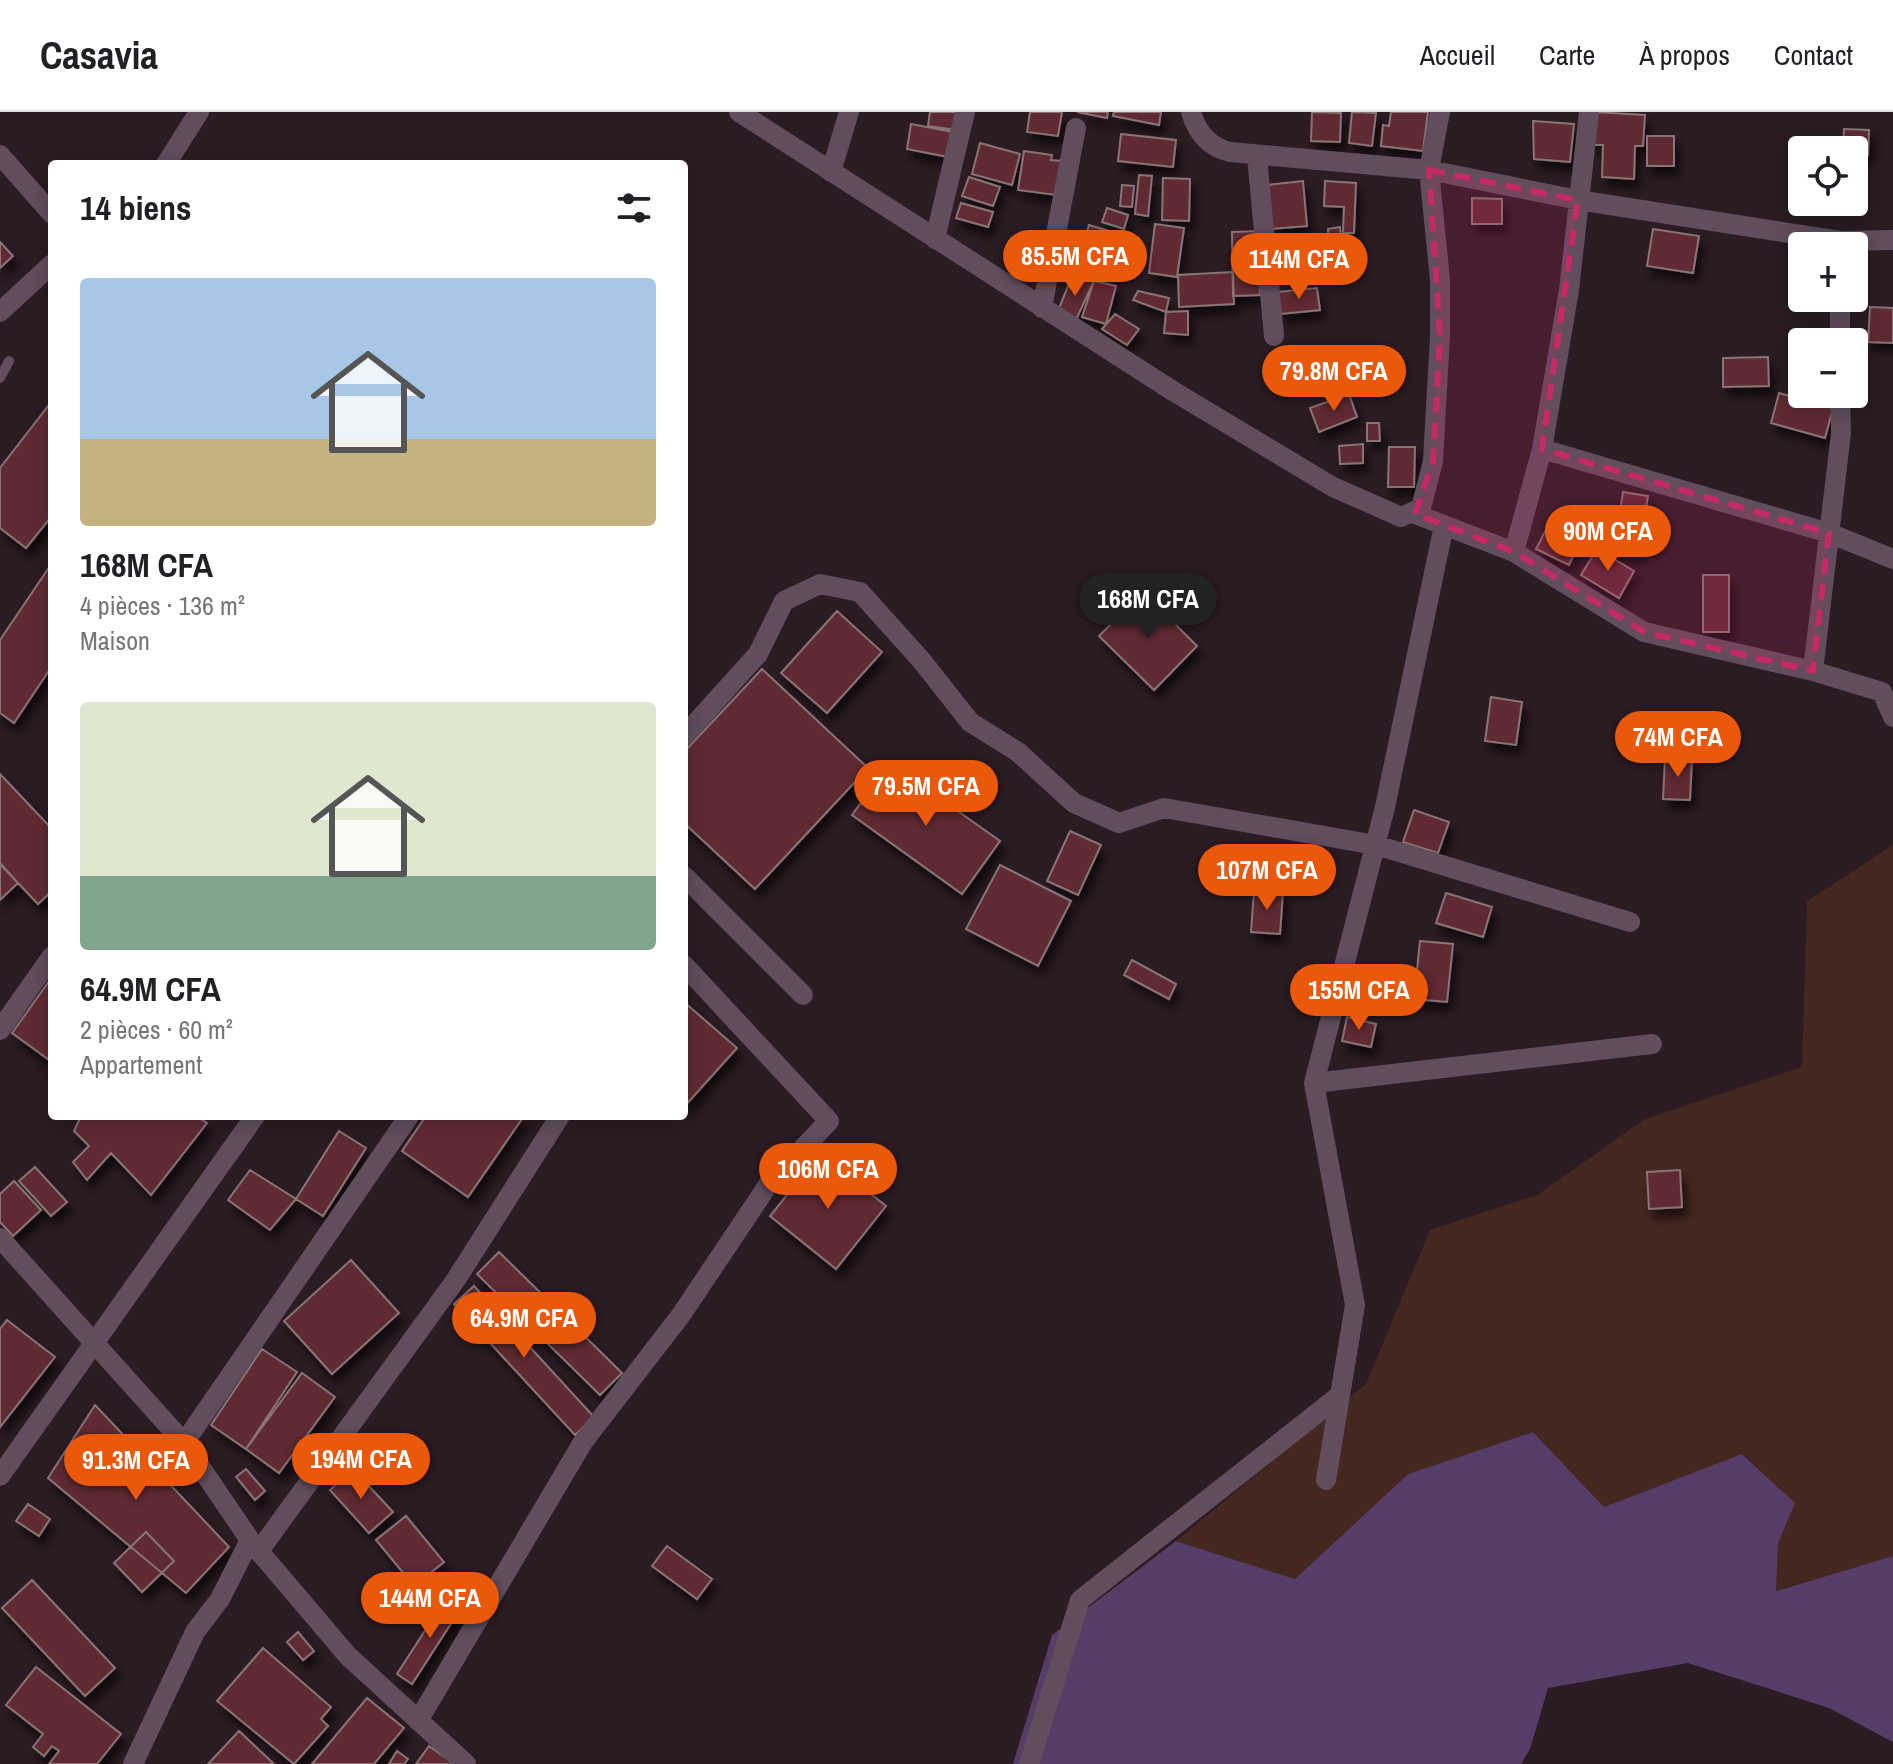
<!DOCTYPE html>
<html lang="fr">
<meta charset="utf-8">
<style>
body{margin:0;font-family:"Archivo Narrow",sans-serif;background:#f2f2f2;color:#202124;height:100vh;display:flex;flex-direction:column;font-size:30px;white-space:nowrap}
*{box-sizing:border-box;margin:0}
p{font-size:26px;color:#757577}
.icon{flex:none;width:44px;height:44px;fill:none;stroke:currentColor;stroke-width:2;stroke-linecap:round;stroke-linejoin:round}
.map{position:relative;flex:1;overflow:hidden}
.panel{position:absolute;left:48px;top:48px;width:640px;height:960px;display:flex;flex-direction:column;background:#fff;border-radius:8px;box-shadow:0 4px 20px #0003}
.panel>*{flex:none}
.controls{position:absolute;left:1788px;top:24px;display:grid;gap:16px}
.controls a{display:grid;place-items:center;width:80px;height:80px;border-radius:8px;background:#fff;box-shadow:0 4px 20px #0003;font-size:40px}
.price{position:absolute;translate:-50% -68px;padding:0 18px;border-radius:28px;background:#ea580c;color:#fff;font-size:26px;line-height:52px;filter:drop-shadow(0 2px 4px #0008)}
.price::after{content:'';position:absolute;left:50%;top:48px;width:24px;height:18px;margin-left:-12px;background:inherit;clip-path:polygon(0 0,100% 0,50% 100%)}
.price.selected{background:#222;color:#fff}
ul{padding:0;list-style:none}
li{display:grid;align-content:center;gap:16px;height:424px;padding:0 32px}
li span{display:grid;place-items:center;height:248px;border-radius:8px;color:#555}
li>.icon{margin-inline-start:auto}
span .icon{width:144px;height:144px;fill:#fffc;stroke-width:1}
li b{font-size:34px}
h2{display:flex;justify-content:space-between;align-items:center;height:96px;padding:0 32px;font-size:34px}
header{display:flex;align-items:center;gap:48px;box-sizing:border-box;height:112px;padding:0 40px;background:#fff;border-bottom:2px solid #e0e0e0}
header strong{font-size:38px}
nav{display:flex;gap:44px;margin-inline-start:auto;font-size:28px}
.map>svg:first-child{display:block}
</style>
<header>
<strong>Casavia</strong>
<nav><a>Accueil</a><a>Carte</a><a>À propos</a><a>Contact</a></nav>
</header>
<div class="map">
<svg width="1893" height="1652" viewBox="0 0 1893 1652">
<defs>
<filter id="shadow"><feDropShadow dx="5" dy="9" stdDeviation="4" flood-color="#0009"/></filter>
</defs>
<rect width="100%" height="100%" fill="#2b1b22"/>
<path fill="#44271f" d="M 1893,733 L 1893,1500 L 1870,1451 L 1775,1479 L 1778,1431 L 1794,1391 L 1743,1342 L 1604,1395 L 1533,1320 L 1408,1362 L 1295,1467 L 1176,1429 L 1366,1272 L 1430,1118 L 1537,1083 L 1645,1007 L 1802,955 L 1807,789 Z"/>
<path fill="#563d68" d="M 1533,1320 L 1604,1395 L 1742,1342 L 1795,1391 L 1778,1431 L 1776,1479 L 1893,1444 L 1893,1630 L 1829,1596 L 1688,1551 L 1548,1576 L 1530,1637 L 1521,1652 L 1013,1652 L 1052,1523 L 1176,1429 L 1295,1467 L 1408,1362 Z"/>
<path fill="#5f2b30" stroke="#887374" stroke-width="2" filter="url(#shadow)" d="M 930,0 L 959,0 L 956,18 L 928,14 Z
M 1030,0 L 1062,0 L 1058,24 L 1027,20 Z
M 1077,0 L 1108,0 L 1107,6 Z
M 1114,0 L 1161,0 L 1159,13 L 1113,4 Z
M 1312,0 L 1341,1 L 1340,30 L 1311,29 Z
M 1352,0 L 1376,1 L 1372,34 L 1349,31 Z
M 1391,0 L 1428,0 L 1423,39 L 1381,34 L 1383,13 L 1389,14 Z
M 1595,0 L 1645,3 L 1643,34 L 1635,34 L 1634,67 L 1602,65 L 1603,33 L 1593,33 Z
M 1533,9 L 1574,12 L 1570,50 L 1534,47 Z
M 911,12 L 958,21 L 953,46 L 907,37 Z
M 1844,17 L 1869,18 L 1868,43 L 1843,38 Z
M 1121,22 L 1176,28 L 1173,55 L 1118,49 Z
M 1647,24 L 1674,24 L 1674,54 L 1647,54 Z
M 980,31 L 1020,42 L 1012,73 L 972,62 Z
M 1024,39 L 1052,43 L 1051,48 L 1061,49 L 1056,83 L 1018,78 Z
M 1139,63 L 1152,64 L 1148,104 L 1135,102 Z
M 969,65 L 1000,75 L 993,94 L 962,84 Z
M 1163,66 L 1190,67 L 1189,109 L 1162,108 Z
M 1303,69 L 1307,114 L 1271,117 L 1267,73 Z
M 1325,69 L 1356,71 L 1354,121 L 1343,121 L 1344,95 L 1324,94 Z
M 1122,73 L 1134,74 L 1132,95 L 1120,94 Z
M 1472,86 L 1502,87 L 1502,112 L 1472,112 Z
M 961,91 L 993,100 L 988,115 L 956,106 Z
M 1107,96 L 1128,103 L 1124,117 L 1102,110 Z
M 1155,112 L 1184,116 L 1177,165 L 1149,161 Z
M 1089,113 L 1129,125 L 1120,158 L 1080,145 Z
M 1340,115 L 1341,130 L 1329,131 L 1328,117 Z
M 1653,117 L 1699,124 L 1693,161 L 1647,154 Z
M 1259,119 L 1260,183 L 1233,184 L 1232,120 Z
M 0,130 L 13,144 L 0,156 Z
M 1233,160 L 1234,192 L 1179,195 L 1178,163 Z
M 1073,162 L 1094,169 L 1074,212 L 1057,201 Z
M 1094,169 L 1116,174 L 1106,212 L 1082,205 Z
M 1317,176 L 1320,198 L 1281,202 L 1278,180 Z
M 1138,179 L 1169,186 L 1166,200 L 1133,188 Z
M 1870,195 L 1893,196 L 1893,231 L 1868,230 Z
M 1188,199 L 1188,223 L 1164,221 L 1166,200 Z
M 1115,202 L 1139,217 L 1127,233 L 1102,217 Z
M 1768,245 L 1769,274 L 1723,275 L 1723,246 Z
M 1779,281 L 1833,296 L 1825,326 L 1771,311 Z
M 1349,282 L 1357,305 L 1319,320 L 1310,296 Z
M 52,289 L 52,404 L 26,436 L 0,416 L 0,356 Z
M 1367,311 L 1379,311 L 1380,329 L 1367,329 Z
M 1363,332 L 1363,351 L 1340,352 L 1339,334 Z
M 1389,335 L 1415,335 L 1414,375 L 1388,375 Z
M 1623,380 L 1648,384 L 1639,442 L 1614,439 Z
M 1550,410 L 1582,426 L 1569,453 L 1536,437 Z
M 1597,437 L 1634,459 L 1619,486 L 1581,463 Z
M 52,451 L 52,554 L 14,611 L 0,601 L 0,528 Z
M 1703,463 L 1729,463 L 1729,520 L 1703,520 Z
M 1143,480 L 1197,534 L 1154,578 L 1099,524 Z
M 837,499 L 882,540 L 827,601 L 781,561 Z
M 762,557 L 868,656 L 755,777 L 684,711 L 684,640 Z
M 1491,585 L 1522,590 L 1516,633 L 1485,629 Z
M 1665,646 L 1692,647 L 1690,688 L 1663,687 Z
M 890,651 L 1000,729 L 962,782 L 852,703 Z
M 0,662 L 52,717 L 52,779 L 38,792 L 0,752 Z
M 1414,698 L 1449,710 L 1438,741 L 1403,730 Z
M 1070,719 L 1101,733 L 1078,783 L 1047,769 Z
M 0,751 L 18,771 L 0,788 Z
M 1000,753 L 1071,789 L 1038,854 L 966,817 Z
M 1254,778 L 1283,780 L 1280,822 L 1251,820 Z
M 1446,781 L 1492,795 L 1483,825 L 1436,811 Z
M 1420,829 L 1453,832 L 1447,890 L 1414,887 Z
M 1132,848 L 1176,872 L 1169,887 L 1124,863 Z
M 52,865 L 52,950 L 12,921 Z
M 684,890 L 737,936 L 684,995 Z
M 1347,905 L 1376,912 L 1371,935 L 1342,929 Z
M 81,1004 L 196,1004 L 207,1011 L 151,1083 L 111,1041 L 87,1068 L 73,1050 L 89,1034 L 74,1019 Z
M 426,1004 L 524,1004 L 468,1085 L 402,1039 Z
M 339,1019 L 366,1036 L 323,1104 L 296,1087 Z
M 820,1042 L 886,1094 L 836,1157 L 770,1104 Z
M 35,1055 L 67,1090 L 51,1104 L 19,1069 Z
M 250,1058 L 296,1087 L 270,1118 L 228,1088 Z
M 1680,1058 L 1682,1095 L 1649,1097 L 1647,1060 Z
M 14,1069 L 41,1098 L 13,1124 L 0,1110 L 0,1082 Z
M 499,1140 L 622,1261 L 600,1283 L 477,1162 Z
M 351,1148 L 399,1201 L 332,1262 L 284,1209 Z
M 474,1174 L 594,1305 L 575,1323 L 454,1192 Z
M 7,1208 L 55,1245 L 0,1315 L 0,1217 Z
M 262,1237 L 297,1260 L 246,1337 L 211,1313 Z
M 302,1261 L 335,1285 L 279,1361 L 246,1337 Z
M 95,1293 L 229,1435 L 186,1481 L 48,1366 Z
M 246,1357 L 265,1379 L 255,1388 L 236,1365 Z
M 353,1357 L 393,1400 L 369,1421 L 330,1378 Z
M 28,1392 L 50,1407 L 39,1424 L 16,1409 Z
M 406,1404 L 444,1450 L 414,1474 L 376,1428 Z
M 146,1420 L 174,1449 L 142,1480 L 114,1451 Z
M 667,1434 L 712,1467 L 697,1487 L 652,1454 Z
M 32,1468 L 115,1556 L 85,1584 L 2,1496 Z
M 448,1483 L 463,1493 L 412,1572 L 397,1562 Z
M 298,1520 L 314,1539 L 303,1548 L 287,1530 Z
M 263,1536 L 331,1595 L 321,1607 L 328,1614 L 294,1652 L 217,1589 Z
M 36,1555 L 121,1622 L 97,1652 L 49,1652 L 59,1639 L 52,1634 L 44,1644 L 33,1635 L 43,1622 L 6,1593 Z
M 367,1586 L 404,1616 L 374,1652 L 312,1652 Z
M 239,1619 L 274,1652 L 208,1652 Z
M 429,1634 L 453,1651 L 452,1652 L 416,1652 Z
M 397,1639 L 408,1647 L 404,1652 L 389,1652 Z"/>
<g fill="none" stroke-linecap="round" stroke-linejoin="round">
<path stroke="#604d5d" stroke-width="10" d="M 0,266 L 9,249"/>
<path stroke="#604d5d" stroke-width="20" d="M 739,0 L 1173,279 L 1333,375 L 1401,405 L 1421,396 L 1433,349 L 1440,224 L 1440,168 L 1429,58 L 1440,0
M 1191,0 C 1197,21 1209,35 1230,40 L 1429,58 L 1578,88 L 1840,129 L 1893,128
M 0,43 L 52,102
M 1257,45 L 1274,224
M 166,52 L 199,0
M 831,60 L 849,0
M 935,127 L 965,0
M 1840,186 L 1840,230
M 1042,196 L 1076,16
M 0,200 L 52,152
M 1542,337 L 1829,421 L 1893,447
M 1415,402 L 1514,440 L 1644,520 L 1813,559 L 1882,580 L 1893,605
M 1444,413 L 1385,695 L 1314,971 L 1652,932
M 1514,440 L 1542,337 L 1569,178 L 1589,0
M 1813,559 L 1841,321 L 1840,282
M 684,624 L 758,542 L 784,489 L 820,472 L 860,480 L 922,549 L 970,610 L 1018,640 L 1074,691 L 1119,711 L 1164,696 L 1376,733 L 1630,810
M 684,764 L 803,883
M 0,918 L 52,844
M 1314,971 L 1355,1193 L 1326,1368
M 0,1126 L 184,1331 L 250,1428 L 220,1487 L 195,1520 L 133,1652
M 184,1331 L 409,1004
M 0,1364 L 255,1004
M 252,1431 L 348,1544 L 466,1652
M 259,1439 L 455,1169 L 560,1004
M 418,1609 L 583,1330 L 681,1203 L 768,1073 L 829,1009 L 684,853
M 1029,1652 L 1080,1488 L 1340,1283"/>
</g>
<path fill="#c52a67" fill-opacity="0.2" stroke="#c52a67" stroke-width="6" stroke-dasharray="16 10" stroke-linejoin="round" d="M 1429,58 L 1578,88 L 1542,337 L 1829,421 L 1813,559 L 1644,520 L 1514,440 L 1415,402 L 1433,349 L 1440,224 Z"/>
</svg>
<div class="controls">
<a><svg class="icon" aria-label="locate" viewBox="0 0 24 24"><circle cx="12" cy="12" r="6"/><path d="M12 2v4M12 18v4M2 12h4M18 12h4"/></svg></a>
<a>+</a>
<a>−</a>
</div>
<b class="price" style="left:1075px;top:186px">85.5M CFA</b>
<b class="price" style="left:1299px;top:189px">114M CFA</b>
<b class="price" style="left:1334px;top:301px">79.8M CFA</b>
<b class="price" style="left:1608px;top:461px">90M CFA</b>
<b class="price selected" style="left:1148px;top:529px">168M CFA</b>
<b class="price" style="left:1678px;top:667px">74M CFA</b>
<b class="price" style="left:926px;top:716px">79.5M CFA</b>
<b class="price" style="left:1267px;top:800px">107M CFA</b>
<b class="price" style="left:1359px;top:920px">155M CFA</b>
<b class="price" style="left:828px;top:1099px">106M CFA</b>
<b class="price" style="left:524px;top:1248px">64.9M CFA</b>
<b class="price" style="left:361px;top:1389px">194M CFA</b>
<b class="price" style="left:136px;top:1390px">91.3M CFA</b>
<b class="price" style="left:430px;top:1528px">144M CFA</b>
<section class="panel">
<h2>14 biens<svg class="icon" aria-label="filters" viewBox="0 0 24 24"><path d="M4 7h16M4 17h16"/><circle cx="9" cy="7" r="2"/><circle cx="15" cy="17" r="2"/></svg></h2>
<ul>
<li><span style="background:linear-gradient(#a9c7e8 65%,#c2b280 0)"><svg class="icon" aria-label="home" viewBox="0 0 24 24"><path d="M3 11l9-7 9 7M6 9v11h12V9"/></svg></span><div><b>168M CFA</b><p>4 pièces · 136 m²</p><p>Maison</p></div></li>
<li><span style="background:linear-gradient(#dfe7d0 70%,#7fa58c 0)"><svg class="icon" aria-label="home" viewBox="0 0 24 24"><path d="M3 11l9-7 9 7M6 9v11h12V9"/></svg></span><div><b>64.9M CFA</b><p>2 pièces · 60 m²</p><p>Appartement</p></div></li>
</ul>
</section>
</div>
